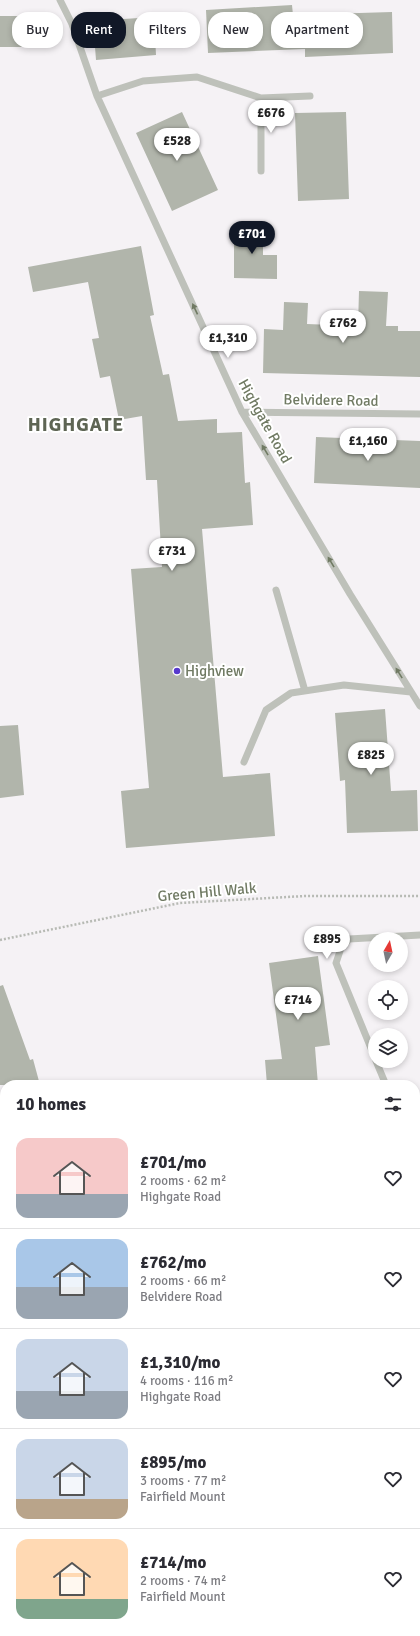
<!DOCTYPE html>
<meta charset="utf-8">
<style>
body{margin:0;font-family:Signika,sans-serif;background:#f7f7f7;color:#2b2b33;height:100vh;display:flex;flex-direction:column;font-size:15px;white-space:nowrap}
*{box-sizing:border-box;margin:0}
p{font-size:13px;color:#7c7c81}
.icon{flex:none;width:22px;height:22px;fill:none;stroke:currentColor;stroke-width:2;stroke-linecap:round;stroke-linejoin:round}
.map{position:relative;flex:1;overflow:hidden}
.side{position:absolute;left:0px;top:1080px;width:420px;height:556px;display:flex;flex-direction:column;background:#fff;border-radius:16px 16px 0 0;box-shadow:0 2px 6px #0003}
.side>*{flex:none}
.top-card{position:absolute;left:12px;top:12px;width:396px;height:36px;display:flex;gap:8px}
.needle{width:26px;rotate:9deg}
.tools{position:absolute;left:368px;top:932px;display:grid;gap:8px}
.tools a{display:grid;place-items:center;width:40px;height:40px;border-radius:50%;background:#fff;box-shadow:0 2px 6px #0003;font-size:20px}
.price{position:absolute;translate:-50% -34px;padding:0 9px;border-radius:14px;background:#fff;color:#222;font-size:13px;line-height:26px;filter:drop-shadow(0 1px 2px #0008)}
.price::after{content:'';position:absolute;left:50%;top:24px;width:12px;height:9px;margin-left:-6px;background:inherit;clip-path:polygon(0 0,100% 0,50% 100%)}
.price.current{background:#111827;color:#fff}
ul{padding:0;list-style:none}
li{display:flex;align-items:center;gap:12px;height:100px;padding:0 16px}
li+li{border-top:1px solid #e1e1e2}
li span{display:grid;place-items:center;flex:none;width:112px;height:80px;border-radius:12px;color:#555}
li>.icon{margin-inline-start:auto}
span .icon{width:48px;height:48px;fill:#fffc;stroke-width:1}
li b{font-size:17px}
h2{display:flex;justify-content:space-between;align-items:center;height:48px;padding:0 16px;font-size:17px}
.tag{padding:0 14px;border-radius:16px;background:#fff;box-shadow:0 2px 6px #0003;font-size:14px;line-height:36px}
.tag.current{background:#111827;color:#fff}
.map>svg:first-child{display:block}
</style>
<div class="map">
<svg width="420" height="1636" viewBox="0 0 420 1636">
<rect width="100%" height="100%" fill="#f5f2f5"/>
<path fill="#b1b5ab" d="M 292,5 L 293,15 L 392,12 L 393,53 L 305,57 L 305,49 L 208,53 L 206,10 Z
M 0,16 L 40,16 L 40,47 L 0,47 Z
M 154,17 L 156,55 L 96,60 L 93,21 Z
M 182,112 L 218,190 L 172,211 L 136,133 Z
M 346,112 L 349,199 L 298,201 L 295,113 Z
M 234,225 L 263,226 L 263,255 L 277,255 L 277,279 L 234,278 Z
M 141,246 L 154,315 L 150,316 L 163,375 L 169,374 L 178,421 L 217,419 L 217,433 L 242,432 L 245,483 L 250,482 L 253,525 L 202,529 L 223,777 L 270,773 L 275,836 L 126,848 L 121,791 L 149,788 L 131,569 L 162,567 L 157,480 L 146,480 L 142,416 L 119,420 L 110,376 L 100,378 L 92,339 L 99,338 L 88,282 L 33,292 L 28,267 Z
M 359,291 L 388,292 L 386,326 L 398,326 L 398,331 L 420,331 L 420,377 L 263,373 L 264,329 L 283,330 L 284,302 L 308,303 L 307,324 L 358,326 Z
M 316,437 L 420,441 L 420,488 L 314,483 Z
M 385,709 L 391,791 L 417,790 L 418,831 L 347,833 L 345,780 L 340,781 L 335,713 Z
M 18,725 L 24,795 L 0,798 L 0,726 Z
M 318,956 L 330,1045 L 315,1047 L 318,1085 L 267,1085 L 265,1060 L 282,1059 L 269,963 Z
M 3,985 L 30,1060 L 33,1059 L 40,1085 L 0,1085 L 0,986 Z"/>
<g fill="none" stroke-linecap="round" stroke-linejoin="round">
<path stroke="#b7bab4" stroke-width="2.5" stroke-dasharray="2 2" stroke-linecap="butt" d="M 0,940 L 180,903 L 305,896 L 420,896"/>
<path stroke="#bec1ba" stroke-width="7" d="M 60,0 L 72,24 L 97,96 L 242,412 L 350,594 L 420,706
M 97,96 L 143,81 L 197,77 L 261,98 L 310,96
M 261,98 L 261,171
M 242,412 L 420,414
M 276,590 L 305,691
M 244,762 L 266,710 L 291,693 L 344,685 L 411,692
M 375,1058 L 336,963 L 341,948 L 349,939 L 420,935
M 376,1061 L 386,1085
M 415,1156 L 420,1168
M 0,1254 L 5,1269
M 415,1492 L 420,1491
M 124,1631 L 126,1636
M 309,1631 L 310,1636"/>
</g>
<defs><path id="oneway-solid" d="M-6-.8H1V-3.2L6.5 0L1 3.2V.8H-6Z"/></defs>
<g fill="#707a63">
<use href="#oneway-solid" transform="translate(195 309) rotate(-115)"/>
<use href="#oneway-solid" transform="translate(265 450) rotate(-121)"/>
<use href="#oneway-solid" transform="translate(331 562) rotate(-121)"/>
<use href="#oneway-solid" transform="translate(399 673) rotate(-122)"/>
</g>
<circle fill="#5639cd" stroke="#fff" stroke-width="1.5" cx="177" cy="671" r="4"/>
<g text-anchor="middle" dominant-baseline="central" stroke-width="4" stroke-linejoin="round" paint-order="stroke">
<g font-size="15" fill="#707a63" stroke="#fff">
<text transform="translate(331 400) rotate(1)">Belvidere Road</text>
<text transform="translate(265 421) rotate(61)">Highgate Road</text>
<text transform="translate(207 892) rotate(-5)">Green Hill Walk</text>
</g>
<g font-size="15" fill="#707a63" stroke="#fff" text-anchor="start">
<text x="185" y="671">Highview</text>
</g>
<g font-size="19" font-weight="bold" letter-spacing="1" fill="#5e6554" stroke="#fff">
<text x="76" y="425">HIGHGATE</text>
</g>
</g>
</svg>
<div class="tools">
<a><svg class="needle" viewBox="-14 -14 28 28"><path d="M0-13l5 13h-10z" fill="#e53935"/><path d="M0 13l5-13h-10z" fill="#7c7c81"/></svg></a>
<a><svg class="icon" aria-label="locate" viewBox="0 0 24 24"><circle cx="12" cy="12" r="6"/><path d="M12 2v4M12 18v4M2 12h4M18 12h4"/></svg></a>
<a><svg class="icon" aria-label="layers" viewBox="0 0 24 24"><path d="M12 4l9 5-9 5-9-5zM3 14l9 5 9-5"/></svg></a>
</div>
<b class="price" style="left:271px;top:134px">£676</b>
<b class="price" style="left:177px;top:162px">£528</b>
<b class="price current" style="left:252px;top:255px">£701</b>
<b class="price" style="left:343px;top:344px">£762</b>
<b class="price" style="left:228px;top:359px">£1,310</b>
<b class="price" style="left:368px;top:462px">£1,160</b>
<b class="price" style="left:172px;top:572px">£731</b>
<b class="price" style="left:371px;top:776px">£825</b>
<b class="price" style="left:327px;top:960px">£895</b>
<b class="price" style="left:298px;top:1021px">£714</b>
<div class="top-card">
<a class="tag">Buy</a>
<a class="tag current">Rent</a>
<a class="tag">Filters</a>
<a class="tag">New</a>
<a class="tag">Apartment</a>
</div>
<section class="side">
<h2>10 homes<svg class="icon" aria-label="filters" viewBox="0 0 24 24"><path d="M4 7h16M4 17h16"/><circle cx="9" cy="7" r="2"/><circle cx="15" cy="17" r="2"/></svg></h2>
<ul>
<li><span style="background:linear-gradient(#f6c9c9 70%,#9aa5b1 0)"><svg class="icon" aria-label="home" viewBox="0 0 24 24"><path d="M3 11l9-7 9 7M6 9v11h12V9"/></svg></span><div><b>£701/mo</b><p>2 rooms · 62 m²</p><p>Highgate Road</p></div><svg class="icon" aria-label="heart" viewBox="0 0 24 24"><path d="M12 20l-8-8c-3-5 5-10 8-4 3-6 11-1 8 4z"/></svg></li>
<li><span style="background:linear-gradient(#a9c7e8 60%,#9aa5b1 0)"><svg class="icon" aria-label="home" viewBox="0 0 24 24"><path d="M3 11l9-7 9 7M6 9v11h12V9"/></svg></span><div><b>£762/mo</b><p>2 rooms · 66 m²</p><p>Belvidere Road</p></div><svg class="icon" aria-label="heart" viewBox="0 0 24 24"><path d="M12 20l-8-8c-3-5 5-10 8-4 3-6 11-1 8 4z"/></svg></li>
<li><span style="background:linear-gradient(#c9d6e8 65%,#9aa5b1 0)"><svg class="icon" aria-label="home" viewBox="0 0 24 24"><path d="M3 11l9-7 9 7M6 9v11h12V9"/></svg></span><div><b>£1,310/mo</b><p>4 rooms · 116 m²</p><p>Highgate Road</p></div><svg class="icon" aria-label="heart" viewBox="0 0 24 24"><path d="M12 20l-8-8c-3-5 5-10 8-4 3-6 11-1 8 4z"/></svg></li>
<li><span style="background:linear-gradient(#c9d6e8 75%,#b9a48a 0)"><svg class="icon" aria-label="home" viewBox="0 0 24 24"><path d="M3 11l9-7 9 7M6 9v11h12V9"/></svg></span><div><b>£895/mo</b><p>3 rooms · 77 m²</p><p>Fairfield Mount</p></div><svg class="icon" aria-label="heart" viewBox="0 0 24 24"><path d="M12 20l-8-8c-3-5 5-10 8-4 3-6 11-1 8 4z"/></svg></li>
<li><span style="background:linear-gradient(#ffd9b3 75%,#7fa58c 0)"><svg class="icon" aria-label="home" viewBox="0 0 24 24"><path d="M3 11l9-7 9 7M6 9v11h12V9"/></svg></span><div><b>£714/mo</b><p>2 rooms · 74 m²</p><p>Fairfield Mount</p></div><svg class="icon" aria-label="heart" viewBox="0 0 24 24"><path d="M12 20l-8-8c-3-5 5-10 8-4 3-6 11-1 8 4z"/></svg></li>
</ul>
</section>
</div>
